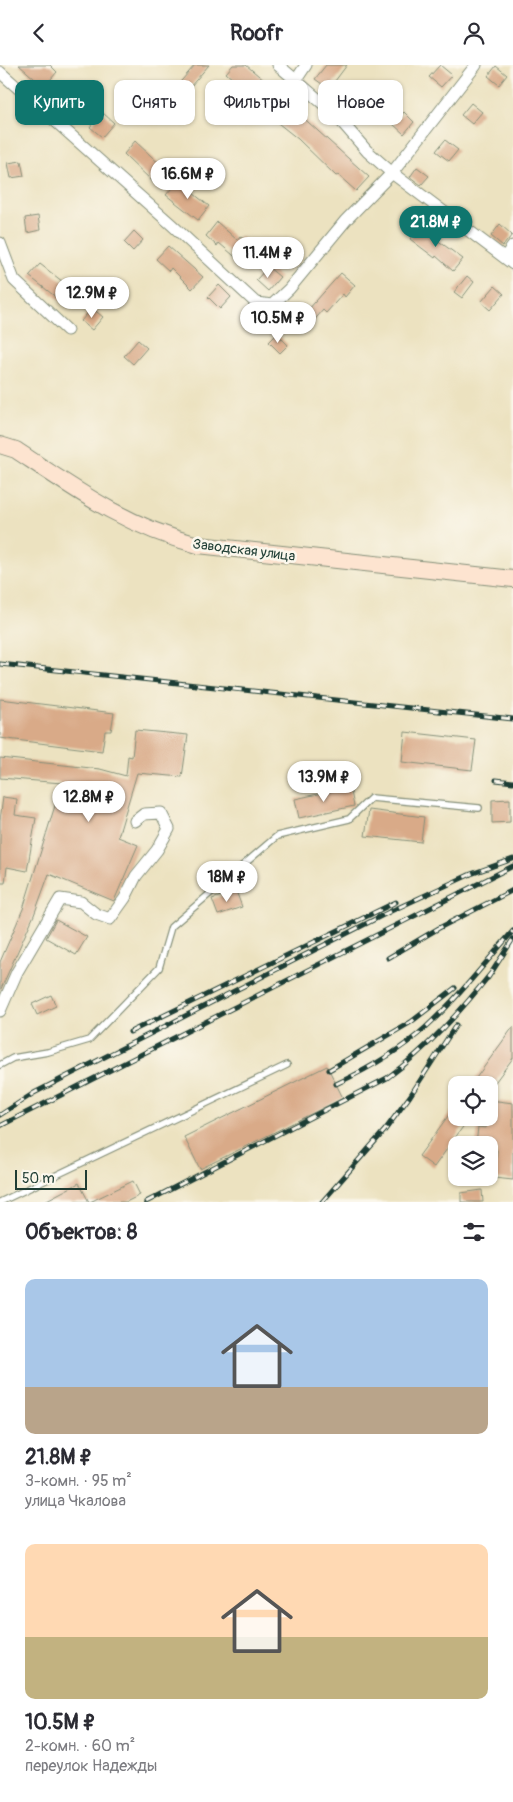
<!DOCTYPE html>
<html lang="ru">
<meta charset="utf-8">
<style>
body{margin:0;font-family:Pangolin,sans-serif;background:#f7f7f7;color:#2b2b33;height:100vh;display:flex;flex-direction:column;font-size:19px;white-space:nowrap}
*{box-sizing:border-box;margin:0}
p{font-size:16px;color:#7c7c81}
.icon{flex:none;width:28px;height:28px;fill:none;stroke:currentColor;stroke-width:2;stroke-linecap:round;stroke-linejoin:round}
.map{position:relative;height:1137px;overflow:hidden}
.drawer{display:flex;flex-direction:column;background:#fff;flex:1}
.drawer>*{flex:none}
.hud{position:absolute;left:15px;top:15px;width:484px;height:45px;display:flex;gap:10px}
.tools{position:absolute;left:448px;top:1011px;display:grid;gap:10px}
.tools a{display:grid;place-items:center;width:50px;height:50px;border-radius:10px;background:#fff;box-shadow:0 1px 4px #0004;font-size:25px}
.scale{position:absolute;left:15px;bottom:12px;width:72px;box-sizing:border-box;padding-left:5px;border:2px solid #1f3d34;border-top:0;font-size:14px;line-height:18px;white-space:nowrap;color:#1f3d34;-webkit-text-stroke:4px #fbf7ec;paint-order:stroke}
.price{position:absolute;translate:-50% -42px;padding:0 11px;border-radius:18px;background:#fff;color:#222;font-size:16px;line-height:32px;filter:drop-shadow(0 1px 2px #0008)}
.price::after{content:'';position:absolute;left:50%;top:30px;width:15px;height:11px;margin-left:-8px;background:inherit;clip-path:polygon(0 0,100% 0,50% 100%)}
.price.on{background:#0f766e;color:#fff}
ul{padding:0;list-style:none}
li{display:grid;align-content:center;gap:10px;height:265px;padding:0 25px}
li span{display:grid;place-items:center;height:155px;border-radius:10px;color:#555}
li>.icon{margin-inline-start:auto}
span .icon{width:90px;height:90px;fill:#fffc;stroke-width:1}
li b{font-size:21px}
h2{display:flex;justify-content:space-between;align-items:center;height:60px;padding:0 25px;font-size:21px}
.chip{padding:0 18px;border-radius:10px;background:#fff;box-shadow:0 1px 4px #0004;font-size:18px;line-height:45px}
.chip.on{background:#0f766e;color:#fff}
header{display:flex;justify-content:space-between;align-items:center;height:65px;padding:0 25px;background:#fff;font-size:22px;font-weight:700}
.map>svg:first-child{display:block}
</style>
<header><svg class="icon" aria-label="back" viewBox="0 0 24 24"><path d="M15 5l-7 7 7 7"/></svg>Roofr<svg class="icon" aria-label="person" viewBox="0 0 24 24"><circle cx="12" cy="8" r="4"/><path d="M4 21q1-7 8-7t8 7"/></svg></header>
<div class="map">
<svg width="513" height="1137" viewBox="0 0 513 1137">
<rect width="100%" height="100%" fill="#fbf7ec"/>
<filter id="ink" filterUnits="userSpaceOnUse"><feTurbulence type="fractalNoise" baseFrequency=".02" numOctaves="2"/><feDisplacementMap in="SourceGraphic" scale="10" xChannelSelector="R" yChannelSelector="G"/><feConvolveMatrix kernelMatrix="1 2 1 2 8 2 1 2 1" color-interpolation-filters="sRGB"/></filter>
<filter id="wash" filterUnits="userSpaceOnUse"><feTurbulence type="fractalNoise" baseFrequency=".0096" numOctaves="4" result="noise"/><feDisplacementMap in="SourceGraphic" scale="20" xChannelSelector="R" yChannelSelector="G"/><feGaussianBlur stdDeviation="1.12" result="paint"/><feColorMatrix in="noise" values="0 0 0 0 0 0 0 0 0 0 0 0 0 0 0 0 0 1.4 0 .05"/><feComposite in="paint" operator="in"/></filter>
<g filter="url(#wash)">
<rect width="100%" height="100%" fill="#ece2c0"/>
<g id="blocks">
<path fill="#d9aa88" d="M 19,0 L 50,0 L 57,7 L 44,22 Z
M 195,0 L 209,0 L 177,37 L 169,30 Z
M 233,0 L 246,0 L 272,22 L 269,25 L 296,50 L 298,48 L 369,112 L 356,126 L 338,110 L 336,111 L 298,74 L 264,47 L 267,44 L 226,8 Z
M 326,0 L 347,0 L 329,24 L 315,14 Z
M 440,0 L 452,10 L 441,22 L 429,12 Z
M 496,1 L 507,10 L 499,20 L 488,11 Z
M 78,25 L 90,35 L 78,49 L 66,39 Z
M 471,38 L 482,47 L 472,59 L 461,50 Z
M 102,47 L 114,58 L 102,72 L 90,62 Z
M 404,47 L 414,57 L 404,69 L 393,59 Z
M 445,75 L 458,85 L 449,96 L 436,86 Z
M 135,76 L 166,105 L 154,118 L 124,89 Z
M 21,96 L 24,111 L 11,113 L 8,98 Z
M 417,102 L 429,111 L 421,120 L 410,112 Z
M 178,116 L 209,141 L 198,155 L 166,130 Z
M 38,151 L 40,165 L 27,168 L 25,153 Z
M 217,157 L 237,175 L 240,171 L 252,182 L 240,196 L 219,178 L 217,181 L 206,171 Z
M 421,159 L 431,166 L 429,169 L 463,194 L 453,206 L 436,191 L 435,193 L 410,174 Z
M 500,159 L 512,170 L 503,181 L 491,171 Z
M 134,166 L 143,175 L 133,186 L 124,177 Z
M 168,181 L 203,212 L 192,224 L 171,203 L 169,206 L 156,194 Z
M 40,199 L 76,227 L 66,240 L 29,211 Z
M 268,202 L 280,212 L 268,226 L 256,215 Z
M 341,208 L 355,220 L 345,232 L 343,229 L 326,248 L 323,245 L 306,265 L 291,252 L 300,241 L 307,246 Z
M 467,211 L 474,217 L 462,233 L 454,227 Z
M 219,220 L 231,232 L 220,244 L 208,232 Z
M 495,221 L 504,229 L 490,245 L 481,237 Z
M 92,243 L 103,252 L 92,265 L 81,256 Z
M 277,269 L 288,280 L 280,288 L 269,277 Z
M 138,275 L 147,283 L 133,299 L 124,291 Z
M 0,634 L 114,648 L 111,666 L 105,666 L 102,686 L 0,673 Z
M 135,665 L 188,670 L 182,712 L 137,708 L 118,772 L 138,780 L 114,836 L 49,809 L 34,850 L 0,926 L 0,897 L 23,844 L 62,718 L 0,713 L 0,693 L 100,704 L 126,711 L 128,691 L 132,692 Z
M 405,667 L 476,675 L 472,705 L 402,697 Z
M 350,722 L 354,741 L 299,753 L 295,734 Z
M 3,732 L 17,734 L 15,750 L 36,753 L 27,806 L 7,802 L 5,818 L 0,818 L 0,755 Z
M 510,734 L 510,757 L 492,758 L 492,735 Z
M 369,745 L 424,752 L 421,777 L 365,771 Z
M 236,826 L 242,842 L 218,850 L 212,834 Z
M 56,855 L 87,872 L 76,890 L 46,873 Z
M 51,930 L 56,941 L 37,950 L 32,939 Z
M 513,962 L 513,993 L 493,1020 L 471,1020 Z
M 327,1001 L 343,1033 L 200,1104 L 184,1072 Z
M 490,1035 L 513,1038 L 513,1115 L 494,1113 L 497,1085 L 489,1084 L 489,1080 L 476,1080 L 478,1062 L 486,1063 Z
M 456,1040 L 456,1052 L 470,1052 L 434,1102 L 419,1091 Z
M 133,1116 L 140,1130 L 126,1137 L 90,1137 Z
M 79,1118 L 89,1137 L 43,1137 Z
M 482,1125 L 483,1137 L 461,1137 L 461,1128 Z"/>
</g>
</g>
<g filter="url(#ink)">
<use href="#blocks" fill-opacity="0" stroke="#86907a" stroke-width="1"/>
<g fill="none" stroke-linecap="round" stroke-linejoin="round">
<defs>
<path id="service" d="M 0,1000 L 13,993 L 48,987 L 89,975 L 159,903 L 171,862 L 277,771 L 349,754 L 371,733 L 479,743
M 0,1137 L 287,1000"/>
<path id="minor" d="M 278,0 L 334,48 L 367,86 L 392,108 L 513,199
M 0,7 L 172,160 L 256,238 L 272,240 L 289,224 L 346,155 L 392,108 L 476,0
M 296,15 L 306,0
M 0,178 L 14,215 L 67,265
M 505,192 L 513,181
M 0,946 L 17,907 L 60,834 L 81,837 L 96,849 L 110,854 L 125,833 L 136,811 L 157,785 L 169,764 L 161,748 L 144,749 L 135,756"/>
<path id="secondary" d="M 0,380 L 16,385 C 76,425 127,462 198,480 L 513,514"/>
</defs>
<use href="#service" stroke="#86907a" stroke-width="8"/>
<use href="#minor" stroke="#86907a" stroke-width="13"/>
<use href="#secondary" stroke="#86907a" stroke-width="18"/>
<use href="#service" stroke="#fff" stroke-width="5.5"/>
<use href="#minor" stroke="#fff" stroke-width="11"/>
<use href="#secondary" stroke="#fde4d0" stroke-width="16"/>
<defs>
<path id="rail" d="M 0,599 L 513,654
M 496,715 L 513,717
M 388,893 L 439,863 L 513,825
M 488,913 L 513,874
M 130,967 L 396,837
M 329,1005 L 411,957 L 455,923
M 336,1019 C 368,1004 400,986 426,962 C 458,933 485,898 513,866
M 0,1050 L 34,1028 L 391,846 L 471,809 L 513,794
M 0,1061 L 513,801
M 146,1137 L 387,1013 C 428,983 460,947 492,907
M 322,1137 L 385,1065 L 410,1031 L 456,960"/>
</defs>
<use href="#rail" stroke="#1f3d34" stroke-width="5"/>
<use href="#rail" stroke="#fbf7ec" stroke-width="3" stroke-dasharray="9" stroke-linecap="butt"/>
</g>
</g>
<g text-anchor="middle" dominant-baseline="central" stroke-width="5" stroke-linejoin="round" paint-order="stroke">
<g font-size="14" fill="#1f3d34" stroke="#fbf7ec">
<text transform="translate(244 485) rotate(7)">Заводская улица</text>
</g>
</g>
</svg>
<div class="tools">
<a><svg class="icon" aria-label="locate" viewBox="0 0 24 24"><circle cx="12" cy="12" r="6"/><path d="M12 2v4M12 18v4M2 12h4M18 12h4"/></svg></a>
<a><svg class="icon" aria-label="layers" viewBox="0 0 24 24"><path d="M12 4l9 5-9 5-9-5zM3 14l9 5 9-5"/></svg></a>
</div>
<div class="scale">50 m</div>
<b class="price" style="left:188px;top:135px">16.6M ₽</b>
<b class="price on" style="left:436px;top:183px">21.8M ₽</b>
<b class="price" style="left:268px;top:214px">11.4M ₽</b>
<b class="price" style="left:92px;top:254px">12.9M ₽</b>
<b class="price" style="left:278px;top:279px">10.5M ₽</b>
<b class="price" style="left:324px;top:738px">13.9M ₽</b>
<b class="price" style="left:89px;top:758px">12.8M ₽</b>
<b class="price" style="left:227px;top:838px">18M ₽</b>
<div class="hud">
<a class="chip on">Купить</a>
<a class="chip">Снять</a>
<a class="chip">Фильтры</a>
<a class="chip">Новое</a>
</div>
</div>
<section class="drawer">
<h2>Объектов: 8<svg class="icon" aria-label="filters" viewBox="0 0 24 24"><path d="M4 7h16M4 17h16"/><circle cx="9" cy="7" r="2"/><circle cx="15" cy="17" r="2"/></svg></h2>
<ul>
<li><span style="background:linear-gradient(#a9c7e8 70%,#b9a48a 0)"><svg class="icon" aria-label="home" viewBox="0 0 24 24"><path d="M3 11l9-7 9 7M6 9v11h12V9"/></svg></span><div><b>21.8M ₽</b><p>3-комн. · 95 m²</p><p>улица Чкалова</p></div></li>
<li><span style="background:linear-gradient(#ffd9b3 60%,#c2b280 0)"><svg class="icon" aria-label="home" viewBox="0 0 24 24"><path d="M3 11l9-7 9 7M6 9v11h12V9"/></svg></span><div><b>10.5M ₽</b><p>2-комн. · 60 m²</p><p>переулок Надежды</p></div></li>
</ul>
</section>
